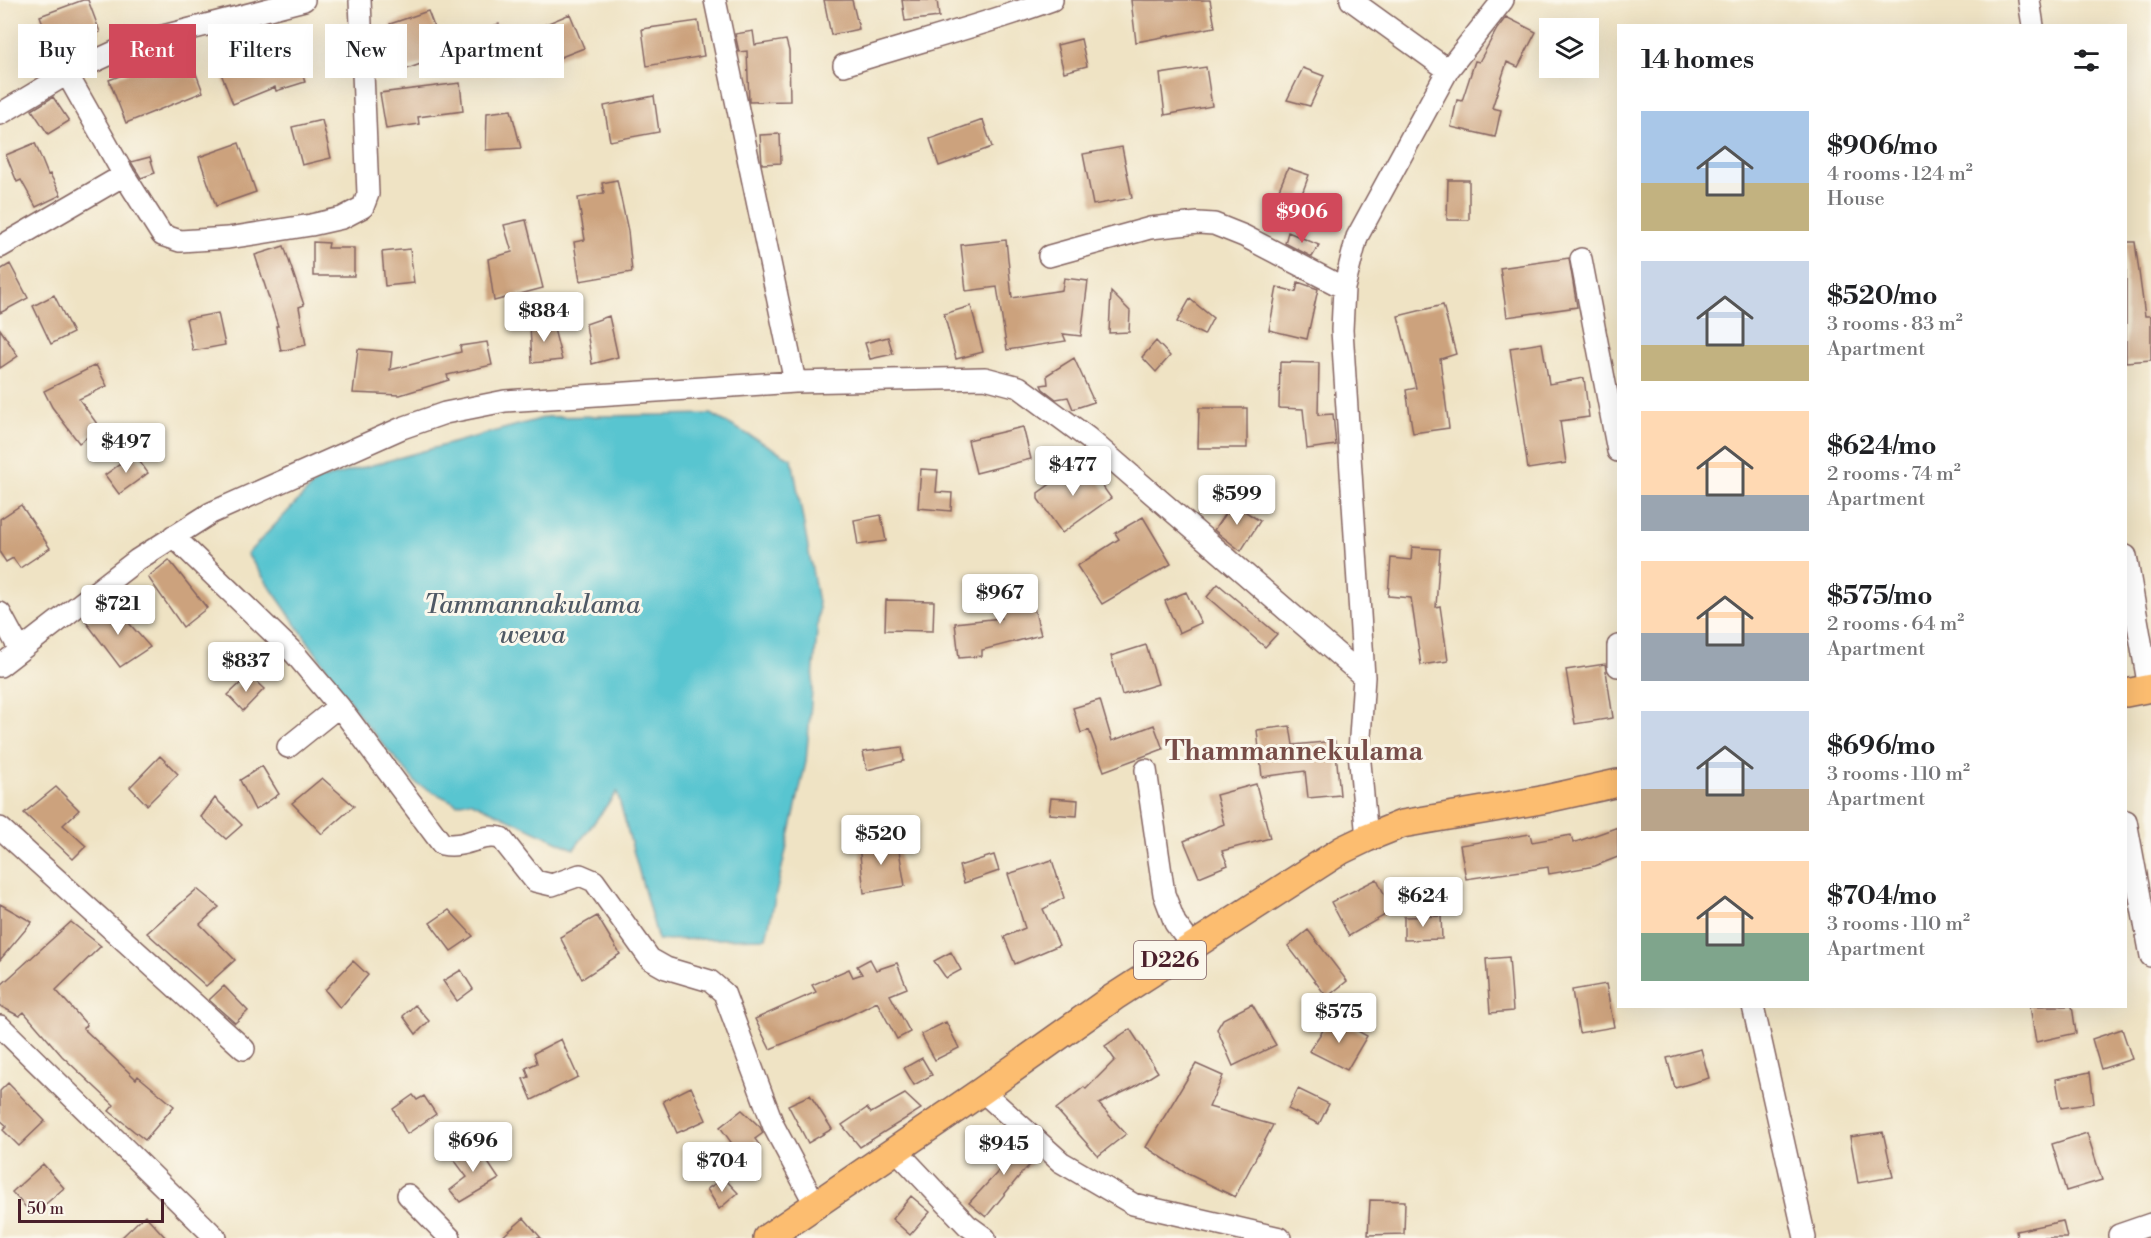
<!DOCTYPE html>
<meta charset="utf-8">
<style>
body{margin:0;font-family:"Libre Bodoni",serif;background:#f2f2f2;color:#202124;height:100vh;display:flex;flex-direction:column;font-size:22px;white-space:nowrap}
*{box-sizing:border-box;margin:0}
p{font-size:20px;color:#757577}
.icon{flex:none;width:33px;height:33px;fill:none;stroke:currentColor;stroke-width:2;stroke-linecap:round;stroke-linejoin:round}
.map{position:relative;flex:1;overflow:hidden}
.sheet{position:absolute;left:1617px;top:24px;width:510px;height:984px;display:flex;flex-direction:column;background:#fff;border-radius:0px;box-shadow:0 6px 24px #0002}
.sheet>*{flex:none}
.banner{position:absolute;left:18px;top:24px;width:570px;height:54px;display:flex;gap:12px}
.tools{position:absolute;left:1539px;top:18px;display:grid;gap:12px}
.tools a{display:grid;place-items:center;width:60px;height:60px;border-radius:0px;background:#fff;box-shadow:0 6px 24px #0002;font-size:30px}
.scale{position:absolute;left:18px;bottom:15px;width:146px;box-sizing:border-box;padding-left:6px;border:3px solid #4a1f2b;border-top:0;font-size:16px;line-height:21px;white-space:nowrap;color:#4a1f2b;-webkit-text-stroke:4px #fbf7ec;paint-order:stroke}
.price{position:absolute;translate:-50% -51px;padding:0 14px;border-radius:6px;background:#fff;color:#222;font-size:20px;line-height:39px;filter:drop-shadow(0 2px 3px #0008)}
.price::after{content:'';position:absolute;left:50%;top:36px;width:18px;height:14px;margin-left:-9px;background:inherit;clip-path:polygon(0 0,100% 0,50% 100%)}
.price.active{background:#d1495b;color:#fff}
ul{padding:0;list-style:none}
li{display:flex;align-items:center;gap:18px;height:150px;padding:0 24px}
li span{display:grid;place-items:center;flex:none;width:168px;height:120px;border-radius:0px;color:#555}
li>.icon{margin-inline-start:auto}
span .icon{width:72px;height:72px;fill:#fffc;stroke-width:1}
li b{font-size:26px}
h2{display:flex;justify-content:space-between;align-items:center;height:72px;padding:0 24px;font-size:26px}
.pill{padding:0 21px;border-radius:0px;background:#fff;box-shadow:0 6px 24px #0002;font-size:21px;line-height:54px}
.pill.active{background:#d1495b;color:#fff}
.map>svg:first-child{display:block}
</style>
<div class="map">
<svg width="2151" height="1238" viewBox="0 0 2151 1238">
<rect width="100%" height="100%" fill="#fbf7ec"/>
<filter id="ink" filterUnits="userSpaceOnUse"><feTurbulence type="fractalNoise" baseFrequency=".0167" numOctaves="2"/><feDisplacementMap in="SourceGraphic" scale="12" xChannelSelector="R" yChannelSelector="G"/><feConvolveMatrix kernelMatrix="1 2 1 2 8 2 1 2 1" color-interpolation-filters="sRGB"/></filter>
<filter id="wash" filterUnits="userSpaceOnUse"><feTurbulence type="fractalNoise" baseFrequency=".008" numOctaves="4" result="noise"/><feDisplacementMap in="SourceGraphic" scale="24" xChannelSelector="R" yChannelSelector="G"/><feGaussianBlur stdDeviation="1.35" result="paint"/><feColorMatrix in="noise" values="0 0 0 0 0 0 0 0 0 0 0 0 0 0 0 0 0 1.4 0 .05"/><feComposite in="paint" operator="in"/></filter>
<g filter="url(#wash)">
<rect width="100%" height="100%" fill="#efe3c4"/>
<path fill="#58c5d0" stroke="#51727e" stroke-width="1.5" d="M 711,414 L 792,459 L 819,608 L 806,762 L 766,938 L 658,940 L 617,792 L 574,849 L 470,801 L 457,804 L 417,784 L 364,722 L 247,554 L 318,480 L 547,417 Z"/>
<g id="blocks">
<path fill="#cca27d" d="M 83,0 L 88,0 L 100,32 L 53,50 L 40,16 Z
M 824,0 L 852,0 L 859,29 L 831,35 Z
M 902,0 L 937,0 L 939,17 L 905,21 Z
M 1131,0 L 1210,0 L 1215,27 L 1136,42 Z
M 428,11 L 445,55 L 407,69 L 390,24 Z
M 570,14 L 584,48 L 546,63 L 532,30 Z
M 1506,17 L 1536,32 L 1518,67 L 1507,62 L 1492,108 L 1501,110 L 1495,137 L 1451,127 L 1457,100 L 1462,101 L 1475,61 L 1479,62 L 1497,29 Z
M 698,21 L 704,56 L 647,66 L 642,29 Z
M 499,24 L 508,55 L 467,67 L 456,38 Z
M 753,31 L 755,45 L 786,40 L 789,51 L 790,101 L 749,102 L 747,51 L 739,52 L 735,34 Z
M 1081,39 L 1087,66 L 1064,72 L 1057,45 Z
M 166,53 L 169,63 L 189,55 L 203,92 L 126,123 L 109,80 L 143,67 L 141,62 Z
M 297,54 L 305,82 L 276,91 L 275,87 L 233,104 L 220,71 L 252,58 L 256,67 Z
M 1206,67 L 1212,106 L 1165,115 L 1160,74 Z
M 1303,68 L 1324,76 L 1310,106 L 1287,100 Z
M 460,83 L 463,111 L 418,117 L 419,124 L 386,129 L 380,93 Z
M 654,96 L 659,132 L 610,141 L 604,106 Z
M 53,97 L 69,121 L 48,134 L 32,110 Z
M 511,110 L 521,148 L 486,150 L 487,113 Z
M 322,120 L 331,158 L 302,165 L 292,127 Z
M 983,120 L 992,147 L 939,166 L 930,139 Z
M 780,134 L 781,163 L 762,164 L 760,135 Z
M 35,143 L 48,175 L 50,174 L 61,195 L 36,207 L 21,180 L 17,182 L 6,155 Z
M 239,143 L 256,192 L 216,206 L 199,157 Z
M 1122,147 L 1132,198 L 1093,205 L 1083,154 Z
M 150,157 L 155,173 L 141,178 L 131,162 Z
M 1288,168 L 1309,175 L 1299,202 L 1278,192 Z
M 617,180 L 628,231 L 632,272 L 580,281 L 574,242 L 585,240 L 578,198 L 604,193 L 602,183 Z
M 1448,180 L 1469,180 L 1469,220 L 1447,220 Z
M 526,220 L 543,288 L 494,301 L 488,259 L 512,252 L 504,225 Z
M 1288,232 L 1319,245 L 1312,257 L 1285,243 Z
M 1006,240 L 1012,298 L 1062,290 L 1064,278 L 1088,281 L 1081,336 L 1063,334 L 1066,341 L 1007,350 L 997,287 L 966,291 L 961,245 Z
M 313,242 L 329,243 L 328,248 L 354,248 L 354,276 L 313,276 Z
M 2126,242 L 2135,242 L 2145,316 L 2151,316 L 2151,360 L 2126,362 Z
M 284,246 L 304,305 L 299,307 L 306,345 L 281,351 L 276,326 L 278,326 L 255,255 Z
M 410,249 L 414,283 L 385,286 L 382,252 Z
M 1569,258 L 1577,307 L 1507,317 L 1500,268 Z
M 10,264 L 28,298 L 0,313 L 0,270 Z
M 1298,282 L 1318,289 L 1307,339 L 1269,330 L 1277,287 L 1296,292 Z
M 1111,292 L 1130,311 L 1129,332 L 1109,333 Z
M 54,295 L 73,333 L 51,344 L 33,306 Z
M 1190,299 L 1213,318 L 1204,335 L 1177,322 Z
M 1443,305 L 1456,354 L 1440,359 L 1449,428 L 1413,433 L 1406,390 L 1416,388 L 1398,316 Z
M 971,306 L 983,352 L 956,359 L 944,314 Z
M 218,313 L 225,345 L 193,351 L 186,319 Z
M 609,316 L 618,357 L 592,364 L 586,324 Z
M 552,321 L 562,360 L 532,363 L 530,325 Z
M 0,329 L 18,356 L 0,368 Z
M 888,337 L 893,354 L 870,359 L 865,343 Z
M 1156,341 L 1170,356 L 1156,372 L 1142,357 Z
M 487,342 L 492,365 L 447,375 L 449,380 L 400,395 L 353,393 L 358,349 L 392,352 L 390,370 L 461,352 L 460,346 Z
M 1542,343 L 1549,384 L 1584,378 L 1589,417 L 1560,421 L 1566,463 L 1528,469 L 1510,348 Z
M 1074,358 L 1094,402 L 1073,409 L 1068,397 L 1056,399 L 1043,389 L 1041,385 L 1048,384 L 1047,375 Z
M 1280,362 L 1319,363 L 1318,415 L 1333,414 L 1336,445 L 1307,449 L 1303,409 L 1279,408 Z
M 96,365 L 107,386 L 79,399 L 100,428 L 79,443 L 52,407 L 44,391 Z
M 1199,408 L 1247,408 L 1247,448 L 1198,448 Z
M 1023,427 L 1031,459 L 976,473 L 968,440 Z
M 134,454 L 148,473 L 119,494 L 105,475 Z
M 1084,460 L 1111,498 L 1062,533 L 1038,499 L 1038,493 Z
M 921,469 L 938,470 L 936,492 L 952,493 L 951,511 L 918,508 Z
M 1232,503 L 1260,521 L 1241,551 L 1214,530 Z
M 21,505 L 50,548 L 20,568 L 13,558 L 6,562 L 0,553 L 0,519 Z
M 881,515 L 886,541 L 858,545 L 854,520 Z
M 1143,517 L 1171,564 L 1102,604 L 1077,566 L 1119,539 L 1115,533 Z
M 1412,547 L 1440,549 L 1436,607 L 1440,606 L 1448,661 L 1421,665 L 1411,598 L 1388,596 L 1391,558 L 1411,560 Z
M 169,560 L 207,608 L 183,627 L 148,577 Z
M 1218,584 L 1277,634 L 1265,647 L 1207,597 Z
M 1028,585 L 1041,635 L 982,650 L 982,656 L 959,658 L 955,623 L 1001,618 L 995,594 Z
M 1186,592 L 1201,623 L 1179,633 L 1165,601 Z
M 886,600 L 934,601 L 933,631 L 885,630 Z
M 113,605 L 150,647 L 120,667 L 86,622 Z
M 1146,645 L 1158,684 L 1122,695 L 1111,656 Z
M 1605,664 L 1613,718 L 1575,724 L 1566,670 Z
M 249,675 L 264,689 L 243,711 L 228,695 Z
M 1100,700 L 1112,741 L 1154,725 L 1163,749 L 1104,771 L 1089,730 L 1081,733 L 1073,708 Z
M 1290,726 L 1293,745 L 1335,741 L 1340,795 L 1308,798 L 1305,771 L 1262,777 L 1257,730 Z
M 902,747 L 904,761 L 867,770 L 863,752 Z
M 160,756 L 178,774 L 147,805 L 130,787 Z
M 262,766 L 279,794 L 255,810 L 240,780 Z
M 322,778 L 354,806 L 322,834 L 292,803 Z
M 1256,784 L 1270,838 L 1222,851 L 1228,865 L 1199,877 L 1184,841 L 1224,824 L 1216,795 Z
M 56,787 L 79,810 L 63,825 L 86,846 L 73,859 L 24,813 Z
M 215,798 L 242,825 L 226,839 L 201,817 Z
M 1051,798 L 1078,800 L 1077,816 L 1049,814 Z
M 1618,827 L 1618,857 L 1595,866 L 1549,874 L 1548,867 L 1466,879 L 1460,845 L 1530,834 L 1532,842 L 1571,835 L 1573,843 Z
M 897,839 L 905,886 L 864,893 L 859,845 Z
M 994,855 L 999,871 L 964,883 L 959,866 Z
M 1052,860 L 1064,898 L 1043,909 L 1059,945 L 1015,964 L 1004,937 L 1025,928 L 1008,874 Z
M 1377,879 L 1392,911 L 1349,936 L 1331,902 Z
M 197,889 L 219,907 L 200,924 L 235,960 L 206,986 L 147,933 Z
M 0,904 L 32,922 L 0,960 Z
M 449,910 L 473,936 L 451,951 L 430,923 Z
M 597,916 L 620,954 L 582,979 L 560,937 Z
M 1441,916 L 1442,939 L 1404,940 L 1404,917 Z
M 71,922 L 101,946 L 56,990 L 87,1025 L 83,1028 L 136,1079 L 138,1076 L 174,1106 L 145,1140 L 109,1111 L 114,1105 L 62,1056 L 24,1012 L 19,1016 L 0,1006 L 0,986 Z
M 1308,930 L 1347,981 L 1327,997 L 1288,946 Z
M 951,952 L 961,970 L 946,978 L 934,961 Z
M 1509,957 L 1513,1011 L 1490,1013 L 1486,959 Z
M 870,959 L 876,970 L 897,963 L 907,988 L 890,995 L 910,1032 L 897,1039 L 877,1002 L 836,1022 L 770,1049 L 755,1019 L 816,992 L 812,985 L 849,969 L 853,977 L 862,974 L 857,966 Z
M 353,961 L 368,975 L 340,1008 L 325,990 Z
M 461,970 L 473,989 L 457,1001 L 443,981 Z
M 1606,984 L 1614,1027 L 1579,1033 L 1572,990 Z
M 224,986 L 248,1011 L 235,1023 L 209,1000 Z
M 1252,1004 L 1276,1045 L 1233,1066 L 1217,1029 L 1223,1019 Z
M 415,1005 L 429,1021 L 416,1034 L 403,1016 Z
M 2030,1006 L 2072,1006 L 2076,1033 L 2036,1042 Z
M 1332,1017 L 1367,1036 L 1347,1070 L 1309,1051 Z
M 946,1022 L 959,1048 L 935,1060 L 921,1034 Z
M 1130,1029 L 1158,1072 L 1134,1087 L 1099,1104 L 1126,1134 L 1098,1156 L 1056,1109 L 1084,1087 L 1086,1089 L 1115,1060 L 1105,1046 Z
M 2122,1029 L 2132,1059 L 2101,1069 L 2092,1039 Z
M 561,1039 L 578,1077 L 532,1100 L 523,1079 L 529,1077 L 526,1068 L 537,1063 L 534,1053 Z
M 1701,1049 L 1709,1078 L 1675,1088 L 1667,1058 Z
M 922,1058 L 932,1075 L 914,1085 L 904,1068 Z
M 1196,1064 L 1223,1076 L 1209,1107 L 1273,1125 L 1235,1197 L 1184,1172 L 1146,1147 Z
M 2090,1072 L 2094,1103 L 2061,1108 L 2056,1079 Z
M 8,1083 L 45,1121 L 19,1146 L 3,1130 L 7,1126 L 0,1120 L 0,1091 Z
M 691,1087 L 706,1120 L 677,1133 L 663,1101 Z
M 1298,1089 L 1329,1104 L 1319,1124 L 1288,1109 Z
M 905,1094 L 921,1109 L 860,1147 L 842,1125 L 867,1108 L 871,1113 Z
M 413,1095 L 417,1100 L 424,1096 L 436,1114 L 407,1134 L 393,1109 Z
M 810,1095 L 832,1129 L 808,1143 L 788,1105 Z
M 742,1110 L 760,1127 L 763,1133 L 755,1139 L 760,1146 L 743,1159 L 720,1127 Z
M 1883,1132 L 1893,1177 L 1858,1183 L 1850,1137 Z
M 2087,1133 L 2102,1180 L 2066,1191 L 2052,1144 Z
M 1012,1135 L 1037,1158 L 1021,1174 L 986,1217 L 969,1203 L 1009,1160 L 999,1154 Z
M 475,1143 L 499,1179 L 460,1202 L 450,1190 L 467,1177 L 452,1157 Z
M 43,1164 L 64,1188 L 33,1215 L 12,1192 Z
M 724,1178 L 738,1193 L 719,1209 L 707,1189 Z
M 911,1196 L 930,1212 L 910,1235 L 892,1219 Z
M 1370,1200 L 1405,1201 L 1404,1234 L 1368,1235 Z
M 145,1215 L 166,1238 L 121,1238 Z
M 524,1218 L 541,1238 L 501,1238 Z
M 2063,1221 L 2067,1238 L 2017,1238 L 2016,1231 Z"/>
</g>
</g>
<g filter="url(#ink)">
<use href="#blocks" fill-opacity="0" stroke="#846461" stroke-width="1.5"/>
<g fill="none" stroke-linecap="round" stroke-linejoin="round">
<defs>
<path id="minor" d="M 715,0 L 795,382
M 1351,0 L 1448,70
M 2029,0 L 2033,26
M 844,65 C 913,43 984,25 1052,0
M 67,74 L 124,175 L 162,235 L 180,241 L 228,238 L 311,225 L 342,218 L 363,207 L 368,194 L 360,0
M 0,114 L 67,74 L 132,44 L 304,0
M 0,247 L 124,175
M 1049,256 L 1150,228 L 1198,223 L 1214,224 L 1244,236 L 1344,288
M 1581,259 L 1618,451
M 173,536 L 295,654 L 339,706 L 442,844 C 466,849 478,833 501,838 L 535,881 L 552,885 L 580,875 L 594,881 L 650,959 L 666,968 L 710,981 L 724,993 L 774,1127 L 815,1204
M 2126,556 L 2149,688
M 0,613 L 20,650
M 1618,646 L 1618,666
M 0,666 L 137,560 L 211,513 L 402,428 L 445,413 L 505,401 L 795,382 L 985,378 L 1019,387 L 1088,438 L 1364,677
M 288,747 L 339,706
M 1146,770 L 1164,894 L 1175,923 L 1192,946
M 2126,821 L 2151,956
M 0,828 L 244,1049
M 1367,838 L 1359,752 L 1364,677 L 1342,330 L 1344,288 L 1357,237 L 1448,70 L 1503,0
M 1753,1006 L 1805,1238
M 0,1026 L 216,1238
M 982,1091 L 1061,1162 L 1133,1204 L 1280,1238
M 896,1150 L 967,1225 L 985,1238
M 408,1195 L 450,1238
M 2119,1235 L 2151,1224"/>
<path id="major" d="M 2126,693 L 2151,688
M 767,1238 L 982,1091 L 1114,997 L 1342,850 L 1367,838 L 1402,824 L 1541,800 L 1618,783"/>
</defs>
<use href="#minor" stroke="#846461" stroke-width="24"/>
<use href="#major" stroke="#846461" stroke-width="30"/>
<use href="#minor" stroke="#fff" stroke-width="21"/>
<use href="#major" stroke="#fcbd6f" stroke-width="27"/>
</g>
</g>
<g text-anchor="middle" dominant-baseline="central" stroke-width="6" stroke-linejoin="round" paint-order="stroke">
<rect fill="#fbf7ec" stroke="#7f6065" stroke-width="1.5" x="1134" y="941" width="72" height="38" rx="4.5"/>
<g font-size="22" font-weight="bold" fill="#4a1f2b">
<text x="1170" y="960">D226</text>
</g>
<g font-size="26" font-style="italic" fill="#4f5965" stroke="#fbf7ec">
<text x="532" y="605">Tammannakulama<tspan x="532" dy="30">wewa</tspan></text>
</g>
<g font-size="27" font-weight="bold" fill="#784d48" stroke="#fbf7ec">
<text x="1294" y="752">Thammannekulama</text>
</g>
</g>
</svg>
<div class="tools">
<a><svg class="icon" aria-label="layers" viewBox="0 0 24 24"><path d="M12 4l9 5-9 5-9-5zM3 14l9 5 9-5"/></svg></a>
</div>
<div class="scale">50 m</div>
<b class="price active" style="left:1302px;top:244px">$906</b>
<b class="price" style="left:544px;top:343px">$884</b>
<b class="price" style="left:126px;top:474px">$497</b>
<b class="price" style="left:1073px;top:497px">$477</b>
<b class="price" style="left:1237px;top:526px">$599</b>
<b class="price" style="left:1000px;top:625px">$967</b>
<b class="price" style="left:118px;top:636px">$721</b>
<b class="price" style="left:246px;top:693px">$837</b>
<b class="price" style="left:881px;top:866px">$520</b>
<b class="price" style="left:1423px;top:928px">$624</b>
<b class="price" style="left:1339px;top:1044px">$575</b>
<b class="price" style="left:473px;top:1173px">$696</b>
<b class="price" style="left:1004px;top:1176px">$945</b>
<b class="price" style="left:722px;top:1193px">$704</b>
<div class="banner">
<a class="pill">Buy</a>
<a class="pill active">Rent</a>
<a class="pill">Filters</a>
<a class="pill">New</a>
<a class="pill">Apartment</a>
</div>
<section class="sheet">
<h2>14 homes<svg class="icon" aria-label="filters" viewBox="0 0 24 24"><path d="M4 7h16M4 17h16"/><circle cx="9" cy="7" r="2"/><circle cx="15" cy="17" r="2"/></svg></h2>
<ul>
<li><span style="background:linear-gradient(#a9c7e8 60%,#c2b280 0)"><svg class="icon" aria-label="home" viewBox="0 0 24 24"><path d="M3 11l9-7 9 7M6 9v11h12V9"/></svg></span><div><b>$906/mo</b><p>4 rooms · 124 m²</p><p>House</p></div></li>
<li><span style="background:linear-gradient(#c9d6e8 70%,#c2b280 0)"><svg class="icon" aria-label="home" viewBox="0 0 24 24"><path d="M3 11l9-7 9 7M6 9v11h12V9"/></svg></span><div><b>$520/mo</b><p>3 rooms · 83 m²</p><p>Apartment</p></div></li>
<li><span style="background:linear-gradient(#ffd9b3 70%,#9aa5b1 0)"><svg class="icon" aria-label="home" viewBox="0 0 24 24"><path d="M3 11l9-7 9 7M6 9v11h12V9"/></svg></span><div><b>$624/mo</b><p>2 rooms · 74 m²</p><p>Apartment</p></div></li>
<li><span style="background:linear-gradient(#ffd9b3 60%,#9aa5b1 0)"><svg class="icon" aria-label="home" viewBox="0 0 24 24"><path d="M3 11l9-7 9 7M6 9v11h12V9"/></svg></span><div><b>$575/mo</b><p>2 rooms · 64 m²</p><p>Apartment</p></div></li>
<li><span style="background:linear-gradient(#c9d6e8 65%,#b9a48a 0)"><svg class="icon" aria-label="home" viewBox="0 0 24 24"><path d="M3 11l9-7 9 7M6 9v11h12V9"/></svg></span><div><b>$696/mo</b><p>3 rooms · 110 m²</p><p>Apartment</p></div></li>
<li><span style="background:linear-gradient(#ffd9b3 60%,#7fa58c 0)"><svg class="icon" aria-label="home" viewBox="0 0 24 24"><path d="M3 11l9-7 9 7M6 9v11h12V9"/></svg></span><div><b>$704/mo</b><p>3 rooms · 110 m²</p><p>Apartment</p></div></li>
</ul>
</section>
</div>
